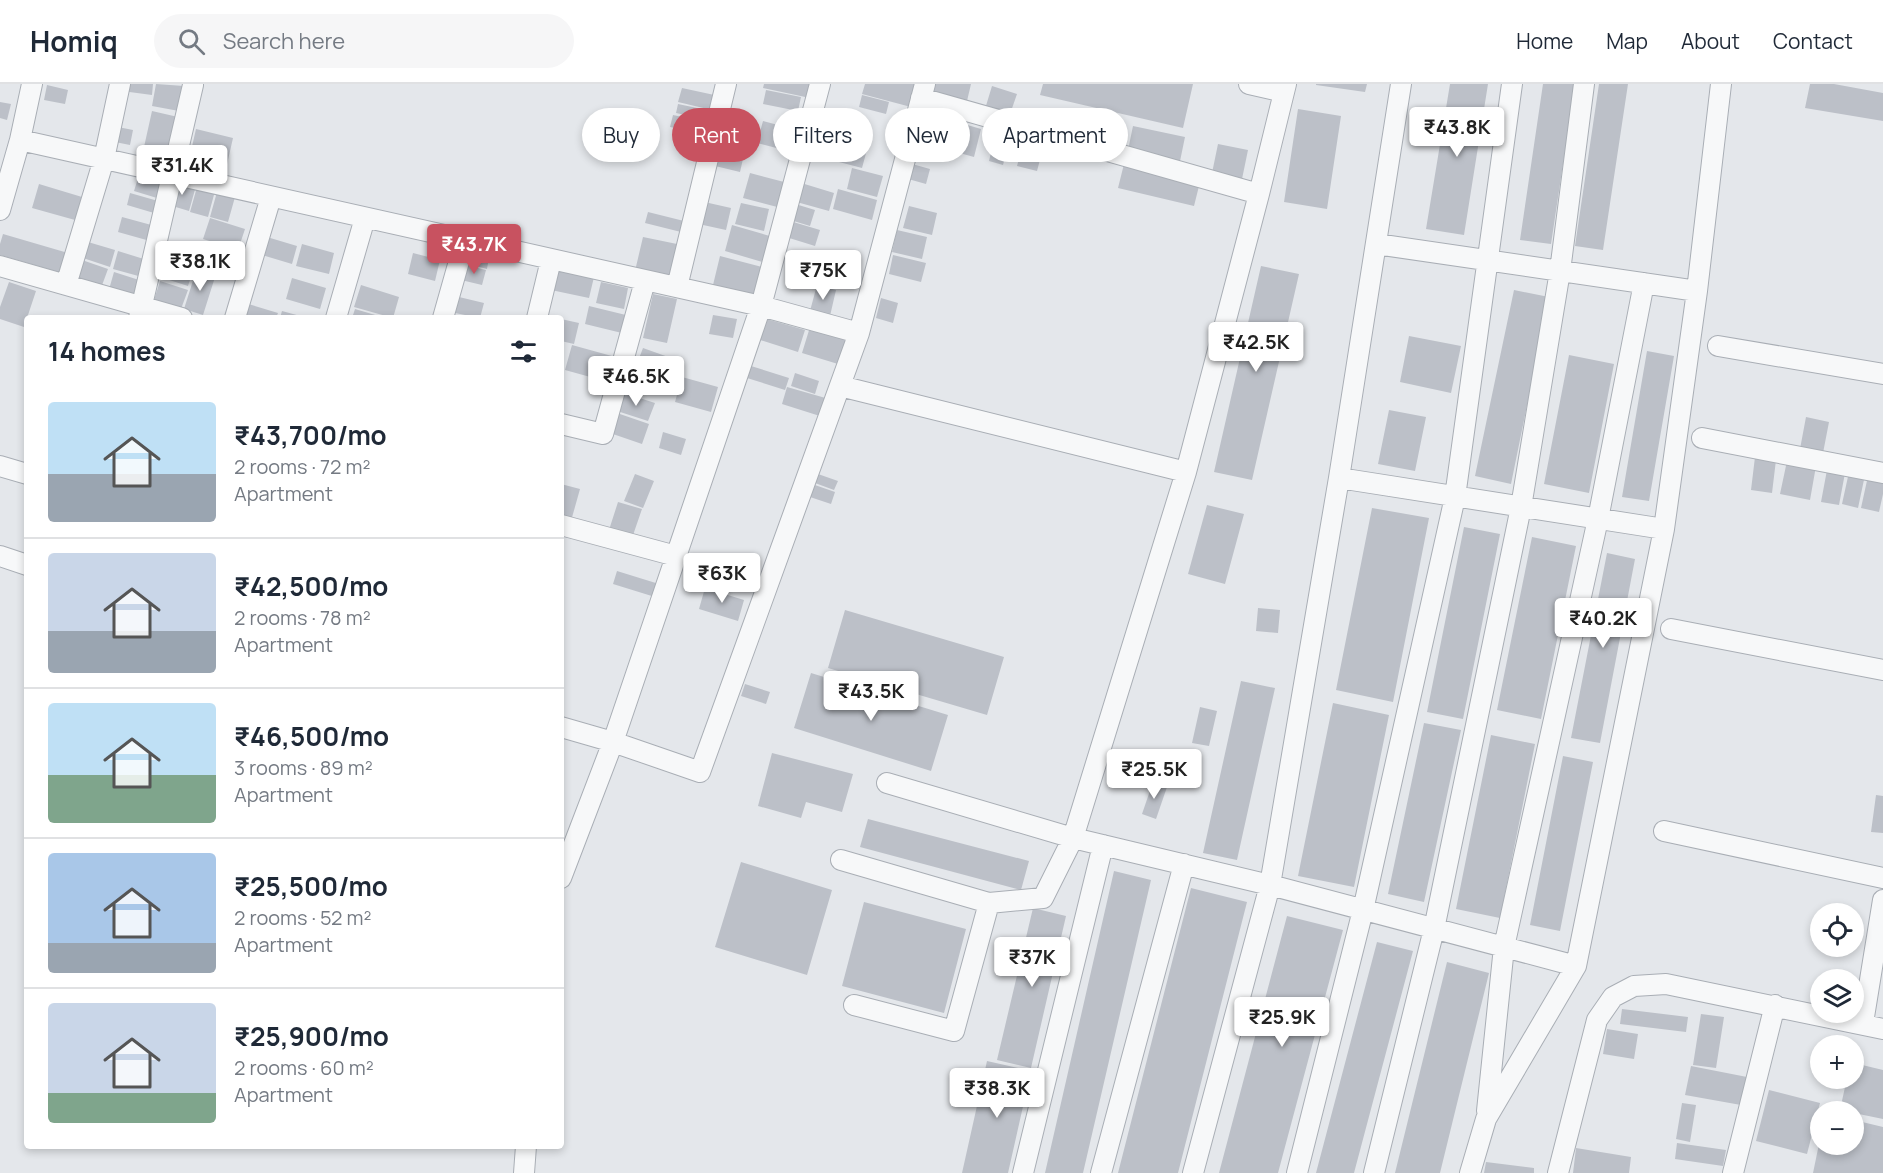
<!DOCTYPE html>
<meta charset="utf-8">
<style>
body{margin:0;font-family:Manrope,sans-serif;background:#f6f6f7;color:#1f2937;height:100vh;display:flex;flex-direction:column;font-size:22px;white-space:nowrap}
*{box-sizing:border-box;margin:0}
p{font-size:20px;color:#747a83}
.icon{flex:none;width:33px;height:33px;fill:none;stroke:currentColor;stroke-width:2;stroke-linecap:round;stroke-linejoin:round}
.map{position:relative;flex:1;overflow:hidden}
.drawer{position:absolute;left:24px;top:231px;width:540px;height:834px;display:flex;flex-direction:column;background:#fff;border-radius:6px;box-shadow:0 3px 9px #0003}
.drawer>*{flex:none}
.hud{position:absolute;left:582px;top:24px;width:570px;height:54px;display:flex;gap:12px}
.controls{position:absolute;left:1810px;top:819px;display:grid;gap:12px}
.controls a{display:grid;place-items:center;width:54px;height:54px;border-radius:50%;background:#fff;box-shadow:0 3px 9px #0003;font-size:30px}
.price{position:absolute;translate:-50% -51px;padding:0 14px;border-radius:6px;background:#fff;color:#222;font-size:20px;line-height:39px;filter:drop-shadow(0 2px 3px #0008)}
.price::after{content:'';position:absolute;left:50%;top:36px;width:18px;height:14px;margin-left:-9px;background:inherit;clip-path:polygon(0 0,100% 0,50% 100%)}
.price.active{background:#c85260;color:#fff}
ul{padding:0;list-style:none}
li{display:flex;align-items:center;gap:18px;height:150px;padding:0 24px}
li+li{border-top:2px solid #e0e1e3}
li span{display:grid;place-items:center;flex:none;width:168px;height:120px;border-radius:6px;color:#555}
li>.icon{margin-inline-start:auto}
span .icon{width:72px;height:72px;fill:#fffc;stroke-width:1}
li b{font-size:26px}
h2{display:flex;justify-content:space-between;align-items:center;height:72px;padding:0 24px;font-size:26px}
.chip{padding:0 21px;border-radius:27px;background:#fff;box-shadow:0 3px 9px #0003;font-size:21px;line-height:54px}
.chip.active{background:#c85260;color:#fff}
header{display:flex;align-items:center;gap:36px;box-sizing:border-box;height:84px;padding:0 30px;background:#fff;border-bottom:2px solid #e0e1e3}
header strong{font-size:28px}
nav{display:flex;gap:33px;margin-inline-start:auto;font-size:21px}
.search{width:420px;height:54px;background:#f6f6f7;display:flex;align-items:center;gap:15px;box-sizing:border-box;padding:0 21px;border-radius:33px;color:#747a83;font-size:22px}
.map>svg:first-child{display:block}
</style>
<header>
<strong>Homiq</strong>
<div class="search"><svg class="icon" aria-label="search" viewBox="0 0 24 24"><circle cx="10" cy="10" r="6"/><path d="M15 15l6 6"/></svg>Search here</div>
<nav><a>Home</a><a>Map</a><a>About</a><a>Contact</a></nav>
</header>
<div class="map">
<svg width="1883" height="1089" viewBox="0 0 1883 1089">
<rect width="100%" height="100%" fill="#e4e7eb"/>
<path fill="#bcc0c8" d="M 123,0 L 153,0 L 152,11 L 122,7 Z
M 156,0 L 184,2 L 179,27 L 152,22 Z
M 764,0 L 813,0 L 810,14 L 763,4 Z
M 865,0 L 916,0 L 911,23 L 862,10 Z
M 931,0 L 971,0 L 967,17 L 929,8 Z
M 1043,0 L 1193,0 L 1183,44 L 1040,11 Z
M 1316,0 L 1367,0 L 1365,8 L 1316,1 Z
M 1450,0 L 1488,0 L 1464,151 L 1426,145 Z
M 1543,0 L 1575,0 L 1551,160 L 1520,156 Z
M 1599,0 L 1628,0 L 1603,166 L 1575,162 Z
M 1810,0 L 1834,0 L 1883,9 L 1883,37 L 1805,24 Z
M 47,1 L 68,6 L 65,20 L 44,16 Z
M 992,2 L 1017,10 L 1009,33 L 985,25 Z
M 682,4 L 719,12 L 716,27 L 678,18 Z
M 766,6 L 801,13 L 798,27 L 763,20 Z
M 862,11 L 889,18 L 886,30 L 859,23 Z
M 0,18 L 11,20 L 7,36 L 0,34 Z
M 678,20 L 716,28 L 714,37 L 676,29 Z
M 927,20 L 959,29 L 954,43 L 923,34 Z
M 1298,25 L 1341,32 L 1327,125 L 1284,118 Z
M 152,27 L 178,33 L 169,69 L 144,63 Z
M 673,31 L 711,39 L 708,51 L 670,43 Z
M 1089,34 L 1102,37 L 1096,56 L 1084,52 Z
M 763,37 L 793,45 L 788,67 L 757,59 Z
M 964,40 L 981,45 L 974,73 L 956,68 Z
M 1133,42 L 1185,53 L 1179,82 L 1127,71 Z
M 118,43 L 133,46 L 130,61 L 115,58 Z
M 997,44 L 1012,48 L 1003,81 L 989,77 Z
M 196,45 L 233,54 L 225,89 L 188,80 Z
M 815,48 L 842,55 L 836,77 L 809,70 Z
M 1026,48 L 1046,53 L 1037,87 L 1017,82 Z
M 720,54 L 743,60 L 741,71 L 717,66 Z
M 845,55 L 868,62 L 862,84 L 839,78 Z
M 1218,60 L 1248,66 L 1242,95 L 1212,89 Z
M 714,68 L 743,75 L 740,88 L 711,81 Z
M 1125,76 L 1201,94 L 1194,122 L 1118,104 Z
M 905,78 L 930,85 L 926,100 L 901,93 Z
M 852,84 L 883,92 L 877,113 L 847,105 Z
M 750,89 L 788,99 L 781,124 L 743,114 Z
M 139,91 L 162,98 L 157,114 L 134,107 Z
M 175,97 L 196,102 L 189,127 L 169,121 Z
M 798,98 L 834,109 L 829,127 L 793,117 Z
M 39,100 L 82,113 L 75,136 L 32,124 Z
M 197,103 L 215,107 L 208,133 L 190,128 Z
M 838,105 L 877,116 L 872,136 L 833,125 Z
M 217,108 L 235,113 L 228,138 L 210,133 Z
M 130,109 L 158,117 L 154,129 L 127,121 Z
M 700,117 L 731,124 L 726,146 L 694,139 Z
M 741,119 L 769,125 L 764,147 L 735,140 Z
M 792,119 L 815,126 L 810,142 L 787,135 Z
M 909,122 L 937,129 L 932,151 L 903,144 Z
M 648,128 L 684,137 L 681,148 L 645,139 Z
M 122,133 L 155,142 L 150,157 L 118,148 Z
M 210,134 L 245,145 L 238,166 L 203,155 Z
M 790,137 L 820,146 L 815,162 L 786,153 Z
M 732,141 L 773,153 L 766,179 L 725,167 Z
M 897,146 L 927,153 L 922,175 L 892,168 Z
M 3,150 L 68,169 L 62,189 L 0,171 L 0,160 Z
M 267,153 L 297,162 L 292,180 L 262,171 Z
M 643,153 L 677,160 L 669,195 L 635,187 Z
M 88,158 L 115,166 L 110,183 L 83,174 Z
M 205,158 L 238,168 L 234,179 L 202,169 Z
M 302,160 L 334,169 L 329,190 L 296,182 Z
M 469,163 L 490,168 L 487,185 L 464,179 Z
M 118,167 L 147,176 L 142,193 L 113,185 Z
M 413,169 L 440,176 L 435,197 L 408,190 Z
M 893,171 L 926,179 L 921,198 L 889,190 Z
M 720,172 L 762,183 L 754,212 L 713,201 Z
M 165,175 L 194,183 L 188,202 L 160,193 Z
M 82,176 L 108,185 L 101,204 L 75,196 Z
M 465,181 L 486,186 L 482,201 L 461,196 Z
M 1261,182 L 1299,190 L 1252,396 L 1214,388 Z
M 197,184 L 216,190 L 203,231 L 184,225 Z
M 556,185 L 594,193 L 589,214 L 551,206 Z
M 114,188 L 139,196 L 133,216 L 108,209 Z
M 292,194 L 326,204 L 320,225 L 286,215 Z
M 160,197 L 188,206 L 181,225 L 154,216 Z
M 9,198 L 36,207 L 24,243 L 0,235 L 0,223 Z
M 601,198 L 628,204 L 624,225 L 596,219 Z
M 361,201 L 399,213 L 393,234 L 354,223 Z
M 817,201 L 836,206 L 830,232 L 810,227 Z
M 1514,206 L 1549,213 L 1511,400 L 1475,392 Z
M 653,210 L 677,215 L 667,259 L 643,254 Z
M 459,213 L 484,219 L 480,234 L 455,229 Z
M 881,214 L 898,219 L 893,239 L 876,234 Z
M 245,219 L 278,229 L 276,234 L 240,234 Z
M 589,222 L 630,232 L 626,250 L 585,240 Z
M 355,225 L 382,233 L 382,234 L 352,234 Z
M 282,227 L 304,233 L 304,234 L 280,234 Z
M 713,231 L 737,235 L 733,254 L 709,250 Z
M 763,234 L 805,246 L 798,268 L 757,255 Z
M 561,235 L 579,239 L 574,260 L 561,257 Z
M 810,243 L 846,255 L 838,280 L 802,269 Z
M 1409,252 L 1461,262 L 1451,309 L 1400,298 Z
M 572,261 L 619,274 L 612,299 L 565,286 Z
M 643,264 L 671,274 L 666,287 L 638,277 Z
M 1647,267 L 1674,272 L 1649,417 L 1622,413 Z
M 1569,271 L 1614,280 L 1589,409 L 1544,400 Z
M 751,282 L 789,294 L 785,306 L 747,294 Z
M 795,289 L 819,297 L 815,310 L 791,302 Z
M 682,293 L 718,303 L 711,328 L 675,318 Z
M 787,303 L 829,315 L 823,333 L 782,320 Z
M 624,309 L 655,319 L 648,337 L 617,327 Z
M 1389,326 L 1426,333 L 1415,387 L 1378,380 Z
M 617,329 L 649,340 L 642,360 L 610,349 Z
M 1806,333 L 1829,338 L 1823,369 L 1800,365 Z
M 663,348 L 686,355 L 681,371 L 659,364 Z
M 1755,373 L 1776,376 L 1772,409 L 1751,406 Z
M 1787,377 L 1816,382 L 1810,416 L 1780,410 Z
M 1827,386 L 1845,389 L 1839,421 L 1821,418 Z
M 1849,388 L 1865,391 L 1858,424 L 1842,420 Z
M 635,390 L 654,397 L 643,424 L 624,417 Z
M 818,390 L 838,397 L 834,406 L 815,399 Z
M 1868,392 L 1883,395 L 1883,410 L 1879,428 L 1861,424 Z
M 561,400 L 580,405 L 571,437 L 561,434 Z
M 812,400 L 835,408 L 831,420 L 807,412 Z
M 618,418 L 642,425 L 632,454 L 609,446 Z
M 1207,421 L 1244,430 L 1225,500 L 1188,490 Z
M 1372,424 L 1429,434 L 1393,618 L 1336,606 Z
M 1464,443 L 1500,450 L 1463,635 L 1427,628 Z
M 1532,453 L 1576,462 L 1541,635 L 1497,626 Z
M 1607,469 L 1635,475 L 1600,659 L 1571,654 Z
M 617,487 L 659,500 L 655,513 L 613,500 Z
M 705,504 L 744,516 L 738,537 L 699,525 Z
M 1258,524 L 1280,526 L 1278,549 L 1256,547 Z
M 845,526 L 1004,573 L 987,631 L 828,584 Z
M 811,589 L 948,631 L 931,687 L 794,644 Z
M 1241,597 L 1275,604 L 1237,776 L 1203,769 Z
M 745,600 L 770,608 L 766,620 L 741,612 Z
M 1333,619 L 1389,631 L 1354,803 L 1298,792 Z
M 1200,623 L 1217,627 L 1209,662 L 1192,659 Z
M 1424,639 L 1461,646 L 1424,818 L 1388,810 Z
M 1491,651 L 1535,660 L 1500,834 L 1456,825 Z
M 772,669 L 853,690 L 842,728 L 806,718 L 801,734 L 758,722 Z
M 1563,672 L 1593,678 L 1560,847 L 1530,841 Z
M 1153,698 L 1167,703 L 1156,735 L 1142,730 Z
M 1876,711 L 1883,712 L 1883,749 L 1871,748 Z
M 868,735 L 1029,777 L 1021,806 L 860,763 Z
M 741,778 L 832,806 L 807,891 L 715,863 Z
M 1114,787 L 1151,796 L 1083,1089 L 1045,1089 Z
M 1191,804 L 1247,818 L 1178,1089 L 1118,1089 Z
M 864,818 L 966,845 L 944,929 L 842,902 Z
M 1033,824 L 1066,832 L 1031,984 L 997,976 Z
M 1287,832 L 1343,846 L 1278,1089 L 1219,1089 Z
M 1377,858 L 1413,867 L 1354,1089 L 1316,1089 Z
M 1447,878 L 1489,889 L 1440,1089 L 1395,1089 Z
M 1622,925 L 1688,933 L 1686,948 L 1620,940 Z
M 1701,930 L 1724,933 L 1716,984 L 1693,981 Z
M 1607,945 L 1638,950 L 1634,975 L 1603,970 Z
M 987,977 L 1031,987 L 1008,1089 L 962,1089 Z
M 1854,979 L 1883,986 L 1883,1035 L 1854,1029 L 1854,1028 L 1840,1026 L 1847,994 L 1854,994 Z
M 1691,982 L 1747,993 L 1741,1021 L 1685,1011 Z
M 1769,1006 L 1820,1019 L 1807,1070 L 1756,1057 Z
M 1682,1019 L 1696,1021 L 1690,1058 L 1676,1055 Z
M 1854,1036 L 1883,1043 L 1883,1089 L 1813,1089 L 1819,1060 L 1854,1060 Z
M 1677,1059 L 1726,1066 L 1723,1082 L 1675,1075 Z
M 1576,1064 L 1631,1073 L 1629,1089 L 1573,1089 Z
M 1486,1078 L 1534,1084 L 1534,1089 L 1484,1089 Z"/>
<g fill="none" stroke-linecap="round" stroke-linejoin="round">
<defs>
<path id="minor" d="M 1249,0 L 1284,8
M 921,14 L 1259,110
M 20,56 L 761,222 L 859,249
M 0,126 L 20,56 L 32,0
M 1376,160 L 1697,207
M 0,182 L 182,234
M 66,201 L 104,75 L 120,0
M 677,203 L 726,0
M 139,234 L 193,1
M 235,234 L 271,113
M 336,234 L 365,134
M 443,234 L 465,156
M 537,234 L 551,176
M 1718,262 L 1883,290
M 840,302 L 1186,388
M 561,340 L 603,350 L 645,197
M 1702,354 L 1883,389
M 0,382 L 27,390
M 1339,394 L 1664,445
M 561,441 L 676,472
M 0,472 L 27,481
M 1671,545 L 1883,586
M 561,643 L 613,658 L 700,688 L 859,249 L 925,0
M 887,699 L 1073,754 L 1270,801 L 1576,882
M 1664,747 L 1883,794
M 841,776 L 989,819
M 561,794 L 613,658 L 761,222 L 820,0
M 854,921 L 954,947 L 989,819 L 1043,814 L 1073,754 L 1186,388 L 1259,110 L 1286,0
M 1863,939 L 1883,816
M 1487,1027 L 1504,863 L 1598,435 L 1644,199
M 524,1089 L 526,1062
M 1023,1089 L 1103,761
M 1101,1089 L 1184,780
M 1193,1089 L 1270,801 L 1339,394 L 1401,0
M 1297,1089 L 1363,826 L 1455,413 L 1512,0
M 1374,1089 L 1434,845 L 1521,423 L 1560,187 L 1584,0
M 1470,1089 L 1486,1035 L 1576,882 L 1664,445 L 1697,207 L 1721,0
M 1558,1089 L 1597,936 L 1613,913 L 1634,902 L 1666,900 L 1883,945
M 1733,1089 L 1775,921"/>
</defs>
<use href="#minor" stroke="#a9aeb5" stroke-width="22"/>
<use href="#minor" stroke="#f7f8f9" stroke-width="20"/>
</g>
</svg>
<div class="controls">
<a><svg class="icon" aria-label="locate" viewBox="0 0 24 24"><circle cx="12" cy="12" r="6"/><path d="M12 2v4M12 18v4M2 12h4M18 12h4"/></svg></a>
<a><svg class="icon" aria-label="layers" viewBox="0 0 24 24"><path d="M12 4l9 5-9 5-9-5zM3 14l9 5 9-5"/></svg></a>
<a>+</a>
<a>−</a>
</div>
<b class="price" style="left:1457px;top:74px">₹43.8K</b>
<b class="price" style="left:182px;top:112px">₹31.4K</b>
<b class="price active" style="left:474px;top:191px">₹43.7K</b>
<b class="price" style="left:200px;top:208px">₹38.1K</b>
<b class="price" style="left:823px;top:217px">₹75K</b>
<b class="price" style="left:1256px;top:289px">₹42.5K</b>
<b class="price" style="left:636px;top:323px">₹46.5K</b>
<b class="price" style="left:722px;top:520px">₹63K</b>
<b class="price" style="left:1603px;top:565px">₹40.2K</b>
<b class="price" style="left:871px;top:638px">₹43.5K</b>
<b class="price" style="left:1154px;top:716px">₹25.5K</b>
<b class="price" style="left:1032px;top:904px">₹37K</b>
<b class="price" style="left:1282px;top:964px">₹25.9K</b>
<b class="price" style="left:997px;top:1035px">₹38.3K</b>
<div class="hud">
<a class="chip">Buy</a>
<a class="chip active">Rent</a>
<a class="chip">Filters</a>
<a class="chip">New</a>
<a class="chip">Apartment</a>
</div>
<section class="drawer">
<h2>14 homes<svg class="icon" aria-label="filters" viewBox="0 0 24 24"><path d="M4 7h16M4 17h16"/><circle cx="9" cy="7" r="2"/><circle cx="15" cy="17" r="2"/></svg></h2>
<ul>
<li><span style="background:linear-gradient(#bfe0f5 60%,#9aa5b1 0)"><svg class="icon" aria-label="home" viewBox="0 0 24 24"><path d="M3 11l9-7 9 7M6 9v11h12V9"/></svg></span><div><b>₹43,700/mo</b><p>2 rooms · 72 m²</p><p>Apartment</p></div></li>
<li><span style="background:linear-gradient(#c9d6e8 65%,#9aa5b1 0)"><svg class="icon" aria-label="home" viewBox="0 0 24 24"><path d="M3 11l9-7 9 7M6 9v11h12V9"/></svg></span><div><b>₹42,500/mo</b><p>2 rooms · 78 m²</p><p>Apartment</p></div></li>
<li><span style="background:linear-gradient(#bfe0f5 60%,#7fa58c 0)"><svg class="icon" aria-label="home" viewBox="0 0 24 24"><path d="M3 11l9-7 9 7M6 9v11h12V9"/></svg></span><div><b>₹46,500/mo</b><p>3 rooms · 89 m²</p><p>Apartment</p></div></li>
<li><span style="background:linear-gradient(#a9c7e8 75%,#9aa5b1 0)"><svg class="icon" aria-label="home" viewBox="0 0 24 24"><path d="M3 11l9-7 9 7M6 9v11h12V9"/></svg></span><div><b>₹25,500/mo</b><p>2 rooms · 52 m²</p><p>Apartment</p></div></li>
<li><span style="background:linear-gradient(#c9d6e8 75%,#7fa58c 0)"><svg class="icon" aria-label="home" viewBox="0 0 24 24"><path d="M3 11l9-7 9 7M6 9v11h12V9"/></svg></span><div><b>₹25,900/mo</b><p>2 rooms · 60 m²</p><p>Apartment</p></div></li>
</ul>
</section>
</div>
